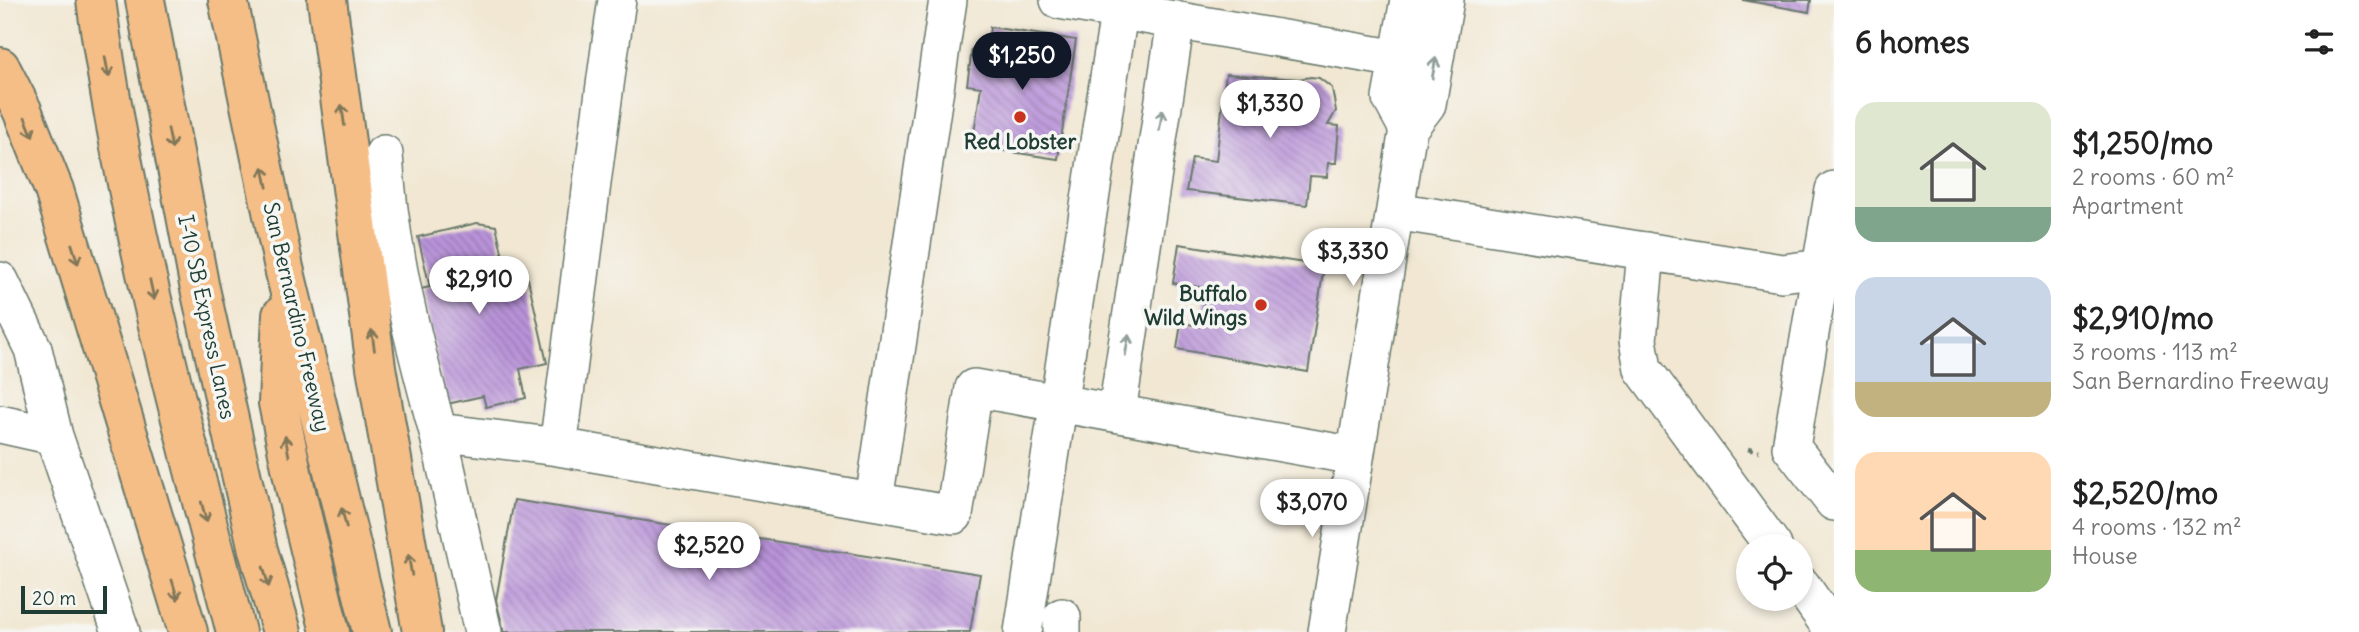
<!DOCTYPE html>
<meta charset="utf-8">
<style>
body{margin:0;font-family:Delius,sans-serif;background:#f6f6f6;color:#222;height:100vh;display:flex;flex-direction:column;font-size:26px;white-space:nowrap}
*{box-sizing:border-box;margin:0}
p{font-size:23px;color:#767676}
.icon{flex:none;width:38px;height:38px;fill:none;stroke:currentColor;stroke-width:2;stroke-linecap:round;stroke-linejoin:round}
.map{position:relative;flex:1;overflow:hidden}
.details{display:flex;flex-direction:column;background:#fff;width:525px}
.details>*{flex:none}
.tools{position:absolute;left:1736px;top:534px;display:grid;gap:14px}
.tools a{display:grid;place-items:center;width:77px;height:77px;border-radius:50%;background:#fff;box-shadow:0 4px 10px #0003;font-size:35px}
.scale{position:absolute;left:21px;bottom:18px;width:86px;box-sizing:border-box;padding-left:7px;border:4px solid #1f3d34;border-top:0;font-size:19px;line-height:24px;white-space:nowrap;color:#1f3d34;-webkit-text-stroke:5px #f6f6f2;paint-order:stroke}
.price{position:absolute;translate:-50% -60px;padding:0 16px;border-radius:24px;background:#fff;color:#222;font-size:23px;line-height:46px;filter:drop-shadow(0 2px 4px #0008)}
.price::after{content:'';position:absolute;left:50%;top:42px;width:21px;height:16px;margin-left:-10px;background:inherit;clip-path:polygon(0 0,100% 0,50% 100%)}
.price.current{background:#111827;color:#fff}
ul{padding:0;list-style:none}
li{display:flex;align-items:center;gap:21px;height:175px;padding:0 21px}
li span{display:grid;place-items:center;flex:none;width:196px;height:140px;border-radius:21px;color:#555}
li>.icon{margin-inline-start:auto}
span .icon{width:84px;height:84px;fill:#fffc;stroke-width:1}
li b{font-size:30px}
h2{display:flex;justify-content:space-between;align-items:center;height:84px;padding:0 21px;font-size:30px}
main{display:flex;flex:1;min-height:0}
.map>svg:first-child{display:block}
</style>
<main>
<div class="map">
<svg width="1834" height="632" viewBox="0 0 1834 632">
<defs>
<pattern id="building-back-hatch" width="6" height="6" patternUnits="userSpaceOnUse" patternTransform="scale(1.75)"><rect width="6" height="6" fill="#b993d9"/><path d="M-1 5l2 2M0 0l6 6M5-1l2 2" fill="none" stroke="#9679b1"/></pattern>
</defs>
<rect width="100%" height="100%" fill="#f6f6f2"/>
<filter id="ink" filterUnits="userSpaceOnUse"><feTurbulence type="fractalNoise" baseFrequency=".0143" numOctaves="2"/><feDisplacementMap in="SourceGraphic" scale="14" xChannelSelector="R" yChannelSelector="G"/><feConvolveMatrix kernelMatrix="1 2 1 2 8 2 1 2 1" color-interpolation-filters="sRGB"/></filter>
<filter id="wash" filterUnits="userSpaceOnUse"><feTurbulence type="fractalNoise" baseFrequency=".00686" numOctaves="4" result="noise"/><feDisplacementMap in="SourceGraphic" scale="28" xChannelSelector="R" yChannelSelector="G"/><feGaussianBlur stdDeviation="1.57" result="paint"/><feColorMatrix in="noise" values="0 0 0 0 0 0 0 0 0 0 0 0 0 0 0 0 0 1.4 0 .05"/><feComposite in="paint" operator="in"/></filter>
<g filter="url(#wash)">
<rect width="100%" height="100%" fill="#f1e7d2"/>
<g id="blocks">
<path fill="url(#building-back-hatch)" d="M 1743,0 L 1811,0 L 1809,12 Z
M 990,27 L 1076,40 L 1058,159 L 972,146 L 981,87 L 967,85 L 972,49 L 987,51 Z
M 1226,74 L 1299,79 L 1311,77 L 1319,78 L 1332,88 L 1336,111 L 1328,125 L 1339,126 L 1336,163 L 1328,163 L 1327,177 L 1310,176 L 1307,205 L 1186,191 L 1192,158 L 1216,161 Z
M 477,223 L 496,226 L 509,283 L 528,279 L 547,363 L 520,369 L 526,398 L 486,407 L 483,396 L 447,404 L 421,289 L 430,287 L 418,237 Z
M 1179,244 L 1324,266 L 1308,372 L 1177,349 L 1181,323 L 1200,326 L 1206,288 L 1173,283 Z
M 514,500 L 980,574 L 970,632 L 504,632 L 496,600 Z"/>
</g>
</g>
<g filter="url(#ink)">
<use href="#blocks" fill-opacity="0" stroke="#68786b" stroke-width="2"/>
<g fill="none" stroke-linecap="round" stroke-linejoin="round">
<defs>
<path id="minor" d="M 1059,0 L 1398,59
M 1408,129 L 1391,98 L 1409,0
M 384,154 C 389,249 413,340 438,432
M 1834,190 L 1791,447 L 1834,502
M 1395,211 L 1782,273 L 1821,268 L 1834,270
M 1646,251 L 1638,340 L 1643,369 L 1773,546
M 0,281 L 33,349 L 54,436 L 121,632
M 1117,412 L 1176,20
M 0,424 L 54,436
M 558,447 C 578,298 595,149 617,0
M 874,501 L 948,0
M 1801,585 L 1834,632
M 483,632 L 438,432 L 558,447 L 954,515 L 974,388 L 1355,456
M 1023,632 L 1121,0
M 1062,632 L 1062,617
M 1327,632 L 1408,129 L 1427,104 L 1445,0"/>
<path id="highway" d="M 96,0 C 124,211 182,426 236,632
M 145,0 L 199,284 L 258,550 L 282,632
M 228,0 L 284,268 L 372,632
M 327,0 L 376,367 L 422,632
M 0,67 L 22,110 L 54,190 L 188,632
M 282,315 L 278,403 L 296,492 L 330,632"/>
</defs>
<use href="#minor" stroke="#68786b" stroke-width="40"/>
<use href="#highway" stroke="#68786b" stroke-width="42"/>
<path stroke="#68786b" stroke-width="4.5" stroke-dasharray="5 5" stroke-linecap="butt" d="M 1748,449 L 1759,452"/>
<use href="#minor" stroke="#fff" stroke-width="37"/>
<use href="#highway" stroke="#f6be87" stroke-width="38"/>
</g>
<defs><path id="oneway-shaft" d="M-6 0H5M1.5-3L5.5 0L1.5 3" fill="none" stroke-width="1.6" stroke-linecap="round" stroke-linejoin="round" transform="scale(1.75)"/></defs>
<g stroke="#807759">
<use href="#oneway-shaft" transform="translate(107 67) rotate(79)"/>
<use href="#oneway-shaft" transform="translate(343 115) rotate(-98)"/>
<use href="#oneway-shaft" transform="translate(29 127) rotate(68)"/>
<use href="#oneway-shaft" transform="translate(170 139) rotate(79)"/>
<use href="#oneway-shaft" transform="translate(265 177) rotate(-102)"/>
<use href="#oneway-shaft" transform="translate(75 254) rotate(72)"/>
<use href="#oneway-shaft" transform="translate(152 290) rotate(78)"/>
<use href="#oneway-shaft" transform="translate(373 340) rotate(-98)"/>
<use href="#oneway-shaft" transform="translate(287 446) rotate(-101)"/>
<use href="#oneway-shaft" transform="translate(204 512) rotate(75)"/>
<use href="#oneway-shaft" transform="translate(344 518) rotate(-104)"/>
<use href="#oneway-shaft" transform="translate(410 565) rotate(-100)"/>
<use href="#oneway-shaft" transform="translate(266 577) rotate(74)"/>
<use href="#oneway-shaft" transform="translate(175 590) rotate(73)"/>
</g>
<g stroke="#8f9e9a">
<use href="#oneway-shaft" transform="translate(1434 68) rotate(-80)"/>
<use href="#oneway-shaft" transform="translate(1161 120) rotate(-81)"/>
<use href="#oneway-shaft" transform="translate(1127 345) rotate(-81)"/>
</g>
</g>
<g fill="#c8321e" stroke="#f6f6f2" stroke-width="2.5">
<circle cx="1020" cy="117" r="7"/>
<circle cx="1261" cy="305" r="7"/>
</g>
<g text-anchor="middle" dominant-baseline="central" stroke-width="7" stroke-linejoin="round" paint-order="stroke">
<g font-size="21" font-weight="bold" fill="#1f3d34" stroke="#f6f6f2">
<text x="1020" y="141">Red Lobster</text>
<text x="1247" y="293" text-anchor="end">Buffalo<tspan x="1247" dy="24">Wild Wings</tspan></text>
</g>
<g font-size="21" fill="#1f3d34" stroke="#f6f6f2">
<text transform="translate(207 317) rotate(78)">I-10 SB Express Lanes</text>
<text transform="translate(297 317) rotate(77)">San Bernardino Freeway</text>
</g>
</g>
</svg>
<div class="tools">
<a><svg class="icon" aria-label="locate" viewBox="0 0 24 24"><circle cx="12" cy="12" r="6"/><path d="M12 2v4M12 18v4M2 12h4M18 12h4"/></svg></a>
</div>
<div class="scale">20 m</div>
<b class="price current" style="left:1022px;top:92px">$1,250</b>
<b class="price" style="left:1270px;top:140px">$1,330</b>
<b class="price" style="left:1353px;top:288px">$3,330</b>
<b class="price" style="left:479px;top:316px">$2,910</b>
<b class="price" style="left:1312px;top:539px">$3,070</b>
<b class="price" style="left:709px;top:582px">$2,520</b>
</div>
<section class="details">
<h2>6 homes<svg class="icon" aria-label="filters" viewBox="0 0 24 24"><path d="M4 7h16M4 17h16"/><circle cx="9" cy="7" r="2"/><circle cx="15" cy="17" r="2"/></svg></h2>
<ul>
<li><span style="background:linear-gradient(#dfe7d0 75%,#7fa58c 0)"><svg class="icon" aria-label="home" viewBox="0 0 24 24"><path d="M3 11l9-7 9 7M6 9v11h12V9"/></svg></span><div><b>$1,250/mo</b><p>2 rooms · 60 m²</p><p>Apartment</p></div></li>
<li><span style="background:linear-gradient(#c9d6e8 75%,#c2b280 0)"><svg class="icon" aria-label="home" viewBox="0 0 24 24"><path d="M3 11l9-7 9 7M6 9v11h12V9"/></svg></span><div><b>$2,910/mo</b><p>3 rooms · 113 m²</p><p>San Bernardino Freeway</p></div></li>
<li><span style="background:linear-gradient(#ffd9b3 70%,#8fb573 0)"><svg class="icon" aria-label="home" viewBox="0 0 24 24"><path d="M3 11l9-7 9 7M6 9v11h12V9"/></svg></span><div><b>$2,520/mo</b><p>4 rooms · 132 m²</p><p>House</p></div></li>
</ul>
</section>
</main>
